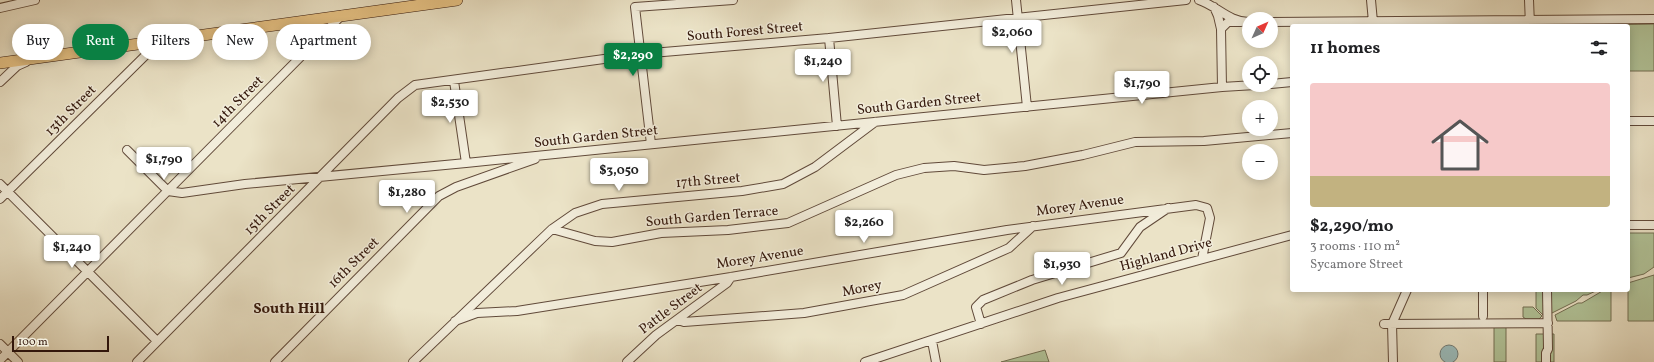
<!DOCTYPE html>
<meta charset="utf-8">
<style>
body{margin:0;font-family:Vollkorn,serif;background:#f6f6f6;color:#202124;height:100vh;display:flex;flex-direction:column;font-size:15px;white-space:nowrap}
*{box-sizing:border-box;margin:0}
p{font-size:13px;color:#757577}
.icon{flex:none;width:22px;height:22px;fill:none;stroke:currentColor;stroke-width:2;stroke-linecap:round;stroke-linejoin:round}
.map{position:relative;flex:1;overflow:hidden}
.details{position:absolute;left:1290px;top:24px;width:340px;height:268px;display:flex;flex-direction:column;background:#fff;border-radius:4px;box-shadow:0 2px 10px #0003}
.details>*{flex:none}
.guide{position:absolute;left:12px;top:24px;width:380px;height:36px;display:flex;gap:8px}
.needle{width:26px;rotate:45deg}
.fabs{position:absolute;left:1242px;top:12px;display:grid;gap:8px}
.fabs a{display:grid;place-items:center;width:36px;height:36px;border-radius:50%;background:#fff;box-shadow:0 2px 10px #0003;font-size:20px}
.scale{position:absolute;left:12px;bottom:10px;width:97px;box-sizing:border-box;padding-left:4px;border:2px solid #33170b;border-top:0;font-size:11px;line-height:14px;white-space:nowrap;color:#33170b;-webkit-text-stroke:3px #f2eddb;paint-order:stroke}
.price{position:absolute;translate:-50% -34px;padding:0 9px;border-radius:4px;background:#fff;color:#222;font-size:13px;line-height:26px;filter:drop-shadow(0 1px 2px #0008)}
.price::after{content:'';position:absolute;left:50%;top:24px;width:12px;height:9px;margin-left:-6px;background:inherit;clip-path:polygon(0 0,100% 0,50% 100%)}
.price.selected{background:#0b8043;color:#fff}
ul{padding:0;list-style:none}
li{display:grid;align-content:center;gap:8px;height:212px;padding:0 20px}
li span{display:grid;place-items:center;height:124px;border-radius:4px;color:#555}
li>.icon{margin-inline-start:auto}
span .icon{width:72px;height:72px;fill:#fffc;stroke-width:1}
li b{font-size:17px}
h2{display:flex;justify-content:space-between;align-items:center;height:48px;padding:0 20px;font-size:17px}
.pill{padding:0 14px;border-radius:18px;background:#fff;box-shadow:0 2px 10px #0003;font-size:14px;line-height:36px}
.pill.selected{background:#0b8043;color:#fff}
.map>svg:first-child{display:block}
</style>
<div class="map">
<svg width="1654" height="362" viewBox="0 0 1654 362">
<rect width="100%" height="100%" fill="#ebe3c7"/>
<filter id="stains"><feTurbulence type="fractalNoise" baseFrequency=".005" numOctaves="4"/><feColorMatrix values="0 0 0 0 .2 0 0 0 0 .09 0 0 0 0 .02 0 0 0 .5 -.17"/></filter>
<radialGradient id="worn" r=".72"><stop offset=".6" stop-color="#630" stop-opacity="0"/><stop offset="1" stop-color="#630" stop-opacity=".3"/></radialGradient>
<path fill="#b2c59a" stroke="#726e52" d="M 1654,24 L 1654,71 L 1628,71 L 1628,26 L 1536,26 Z
M 1628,233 L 1654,233 L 1654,267 L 1644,274 L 1628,278 Z
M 1654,275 L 1654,321 L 1628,321 L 1628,283 Z
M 1536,290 L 1546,290 L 1545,313 L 1543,315 L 1536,308 Z
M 1550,290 L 1598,290 L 1587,295 L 1583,295 L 1576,301 L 1550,314 Z
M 1604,290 L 1611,290 L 1611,321 L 1557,321 L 1555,315 L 1578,303 L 1582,303 Z
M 1523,307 L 1533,307 L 1542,316 L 1539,319 L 1526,319 L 1523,317 Z
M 1494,327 L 1506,327 L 1506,362 L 1494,362 Z
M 1536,334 L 1554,334 L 1554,362 L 1536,362 Z
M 1045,350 L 1049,362 L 1001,362 Z"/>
<path fill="#9bbdbd" stroke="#717b76" d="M1440 354a9 9 0 1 1 18 0a9 9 0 1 1-18 0Z"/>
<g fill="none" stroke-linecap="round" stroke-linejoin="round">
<defs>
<path id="minor" d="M 1016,0 L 1027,107
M 1199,0 C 1217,6 1229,22 1249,22
M 1371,0 L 1373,22
M 1529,0 L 1530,25
M 1214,7 L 1218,16 L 1221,29
M 0,8 L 35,0
M 1271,22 L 1654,19
M 829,38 L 837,126
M 454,81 L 466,163
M 0,82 L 17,66 L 26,62
M 1271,84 L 1292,82
M 1222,87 L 1221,29 L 1228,22 L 1241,22
M 1628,121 L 1654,121
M 651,144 L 635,7 L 733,0
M 127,150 L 168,191 L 182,193 L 245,184 L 466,163 L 1222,87 L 1255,85
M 0,184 L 157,341
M 0,199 L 160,41
M 1628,225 L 1654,225
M 552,229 L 595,241 L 612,242 L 661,233 L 728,230 L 788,223 L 896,175 L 924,168 L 954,166 L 984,170 L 1025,166 L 1083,155 L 1135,142 L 1204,141 L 1292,133
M 1483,290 L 1483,316
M 678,320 L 684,322 L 804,313 L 903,295 L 1009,248 L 1033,226
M 455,321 L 477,313 L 517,311 L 731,277 L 1007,230 L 1196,205 L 1207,208 L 1210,218 L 1202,259
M 981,324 L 976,307 L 983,300 L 1032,280 L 1121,253 L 1140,227 L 1168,208
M 1384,324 L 1548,323
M 932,341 L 936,362
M 0,344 L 18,362
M 0,360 L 342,15
M 137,362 L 398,98 L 415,85 L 640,54 L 829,38 L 1186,0
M 275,362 L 439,196 L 456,187 L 535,159
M 413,362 L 552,229 L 575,213 L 602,204 L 742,191 L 783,184 L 815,167 L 875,122
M 627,362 L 656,335 L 727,283 L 731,277
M 865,362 L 1058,298 L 1292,235
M 1393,362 L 1392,324 L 1407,290
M 1546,362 L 1546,353 L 1548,349 L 1547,290"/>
<path id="major" d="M 0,63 L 457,0"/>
</defs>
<use href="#minor" stroke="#614a3a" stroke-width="10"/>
<use href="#major" stroke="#33170b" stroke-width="12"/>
<use href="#minor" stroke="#f2eddb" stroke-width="8"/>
<use href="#major" stroke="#e6c284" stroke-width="11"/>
</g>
<g text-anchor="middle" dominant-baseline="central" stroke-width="3" stroke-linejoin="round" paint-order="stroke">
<g font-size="14" fill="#33170b" stroke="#f2eddb">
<text transform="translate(745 32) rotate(-5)">South Forest Street</text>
<text transform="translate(238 102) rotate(-45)">14th Street</text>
<text transform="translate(919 104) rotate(-6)">South Garden Street</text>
<text transform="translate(71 111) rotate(-45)">13th Street</text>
<text transform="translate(596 137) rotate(-6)">South Garden Street</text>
<text transform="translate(708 181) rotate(-5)">17th Street</text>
<text transform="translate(1080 206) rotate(-8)">Morey Avenue</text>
<text transform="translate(270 210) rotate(-45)">15th Street</text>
<text transform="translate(712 217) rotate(-5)">South Garden Terrace</text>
<text transform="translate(1166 255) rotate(-15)">Highland Drive</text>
<text transform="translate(760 258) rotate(-9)">Morey Avenue</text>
<text transform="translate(354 263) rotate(-45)">16th Street</text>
<text transform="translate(862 289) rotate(-11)">Morey</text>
<text transform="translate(671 309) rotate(-37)">Pattle Street</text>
</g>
<g font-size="15" font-weight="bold" fill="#33170b" stroke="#f2eddb">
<text x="289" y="309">South Hill</text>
</g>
</g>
<rect width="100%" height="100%" filter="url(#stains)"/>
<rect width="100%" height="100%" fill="url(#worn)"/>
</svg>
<div class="fabs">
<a><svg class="needle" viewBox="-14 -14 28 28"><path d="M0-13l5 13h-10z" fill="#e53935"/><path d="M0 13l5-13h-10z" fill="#757577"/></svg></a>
<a><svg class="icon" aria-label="locate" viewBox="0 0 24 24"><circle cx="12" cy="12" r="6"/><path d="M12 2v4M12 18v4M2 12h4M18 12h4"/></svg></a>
<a>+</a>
<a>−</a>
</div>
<div class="scale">100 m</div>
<b class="price" style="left:1012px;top:54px">$2,060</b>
<b class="price selected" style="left:633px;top:77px">$2,290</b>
<b class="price" style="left:823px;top:83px">$1,240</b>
<b class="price" style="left:1142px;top:105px">$1,790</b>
<b class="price" style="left:450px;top:124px">$2,530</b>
<b class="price" style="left:164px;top:181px">$1,790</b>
<b class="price" style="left:619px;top:192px">$3,050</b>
<b class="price" style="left:407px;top:214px">$1,280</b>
<b class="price" style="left:864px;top:244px">$2,260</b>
<b class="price" style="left:72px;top:269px">$1,240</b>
<b class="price" style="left:1062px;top:286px">$1,930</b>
<div class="guide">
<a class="pill">Buy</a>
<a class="pill selected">Rent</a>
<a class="pill">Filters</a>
<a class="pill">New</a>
<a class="pill">Apartment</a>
</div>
<section class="details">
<h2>11 homes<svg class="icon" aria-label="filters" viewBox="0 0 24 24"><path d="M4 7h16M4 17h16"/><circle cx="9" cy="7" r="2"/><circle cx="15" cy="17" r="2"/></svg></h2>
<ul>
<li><span style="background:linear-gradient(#f6c9c9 75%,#c2b280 0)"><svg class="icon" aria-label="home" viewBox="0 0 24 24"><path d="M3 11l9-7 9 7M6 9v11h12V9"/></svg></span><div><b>$2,290/mo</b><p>3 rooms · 110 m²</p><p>Sycamore Street</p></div></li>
</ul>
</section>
</div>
